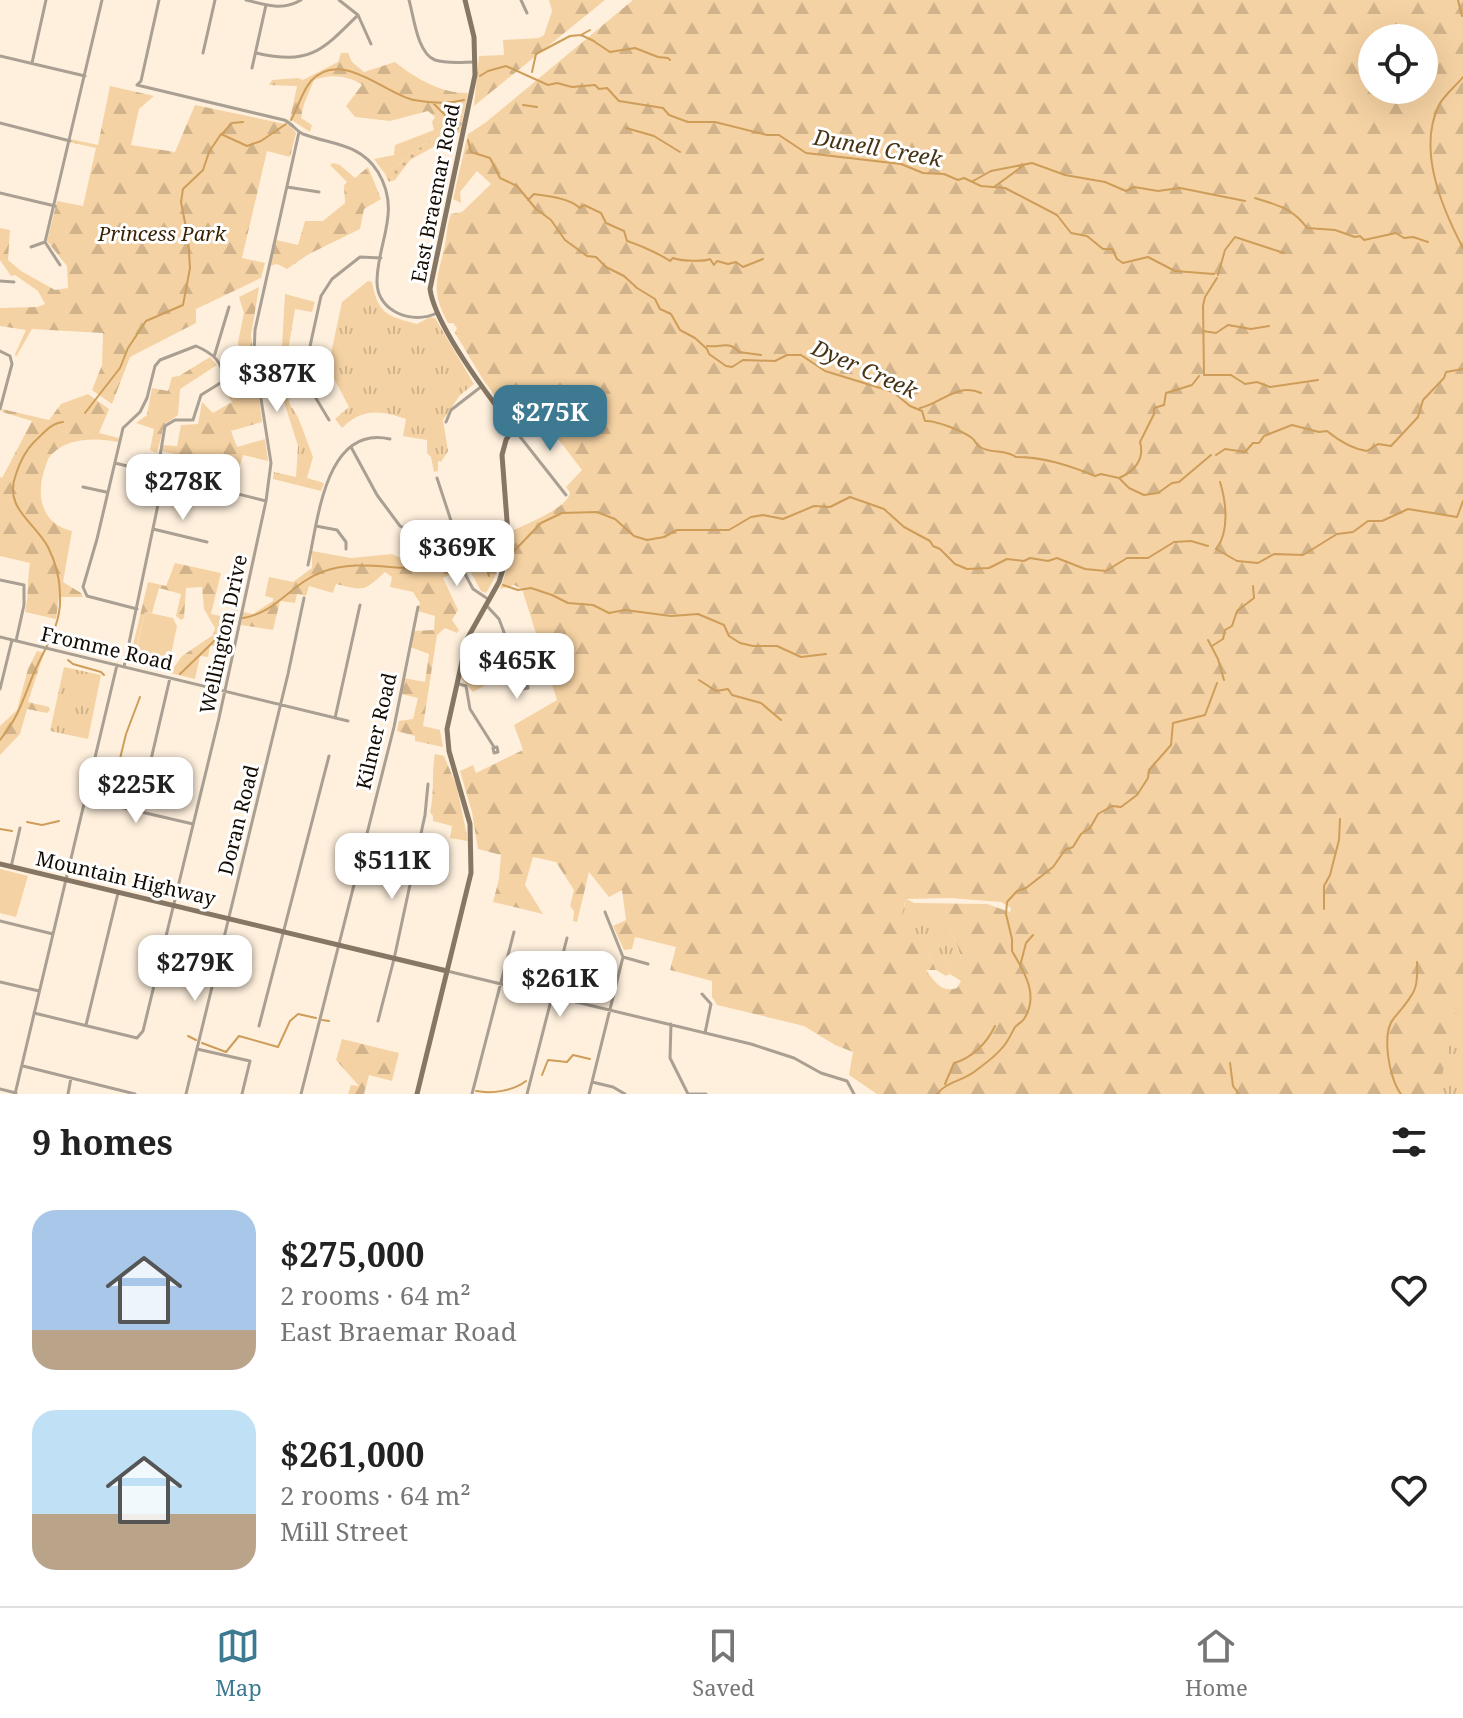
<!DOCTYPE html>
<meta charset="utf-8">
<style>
body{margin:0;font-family:"Noto Serif",serif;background:#f6f6f6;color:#222;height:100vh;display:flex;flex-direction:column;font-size:30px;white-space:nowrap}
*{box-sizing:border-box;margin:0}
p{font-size:26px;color:#767676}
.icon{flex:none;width:44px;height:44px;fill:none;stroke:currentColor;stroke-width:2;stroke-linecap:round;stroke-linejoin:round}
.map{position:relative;height:1094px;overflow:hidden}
.panel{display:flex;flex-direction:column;background:#fff;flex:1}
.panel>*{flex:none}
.buttons{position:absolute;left:1358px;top:24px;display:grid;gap:16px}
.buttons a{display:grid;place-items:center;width:80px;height:80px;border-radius:50%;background:#fff;box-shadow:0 8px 32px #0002;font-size:40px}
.price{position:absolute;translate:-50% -68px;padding:0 18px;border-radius:16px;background:#fff;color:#222;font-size:26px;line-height:52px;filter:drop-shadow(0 2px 4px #0008)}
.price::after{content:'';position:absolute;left:50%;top:48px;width:24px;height:18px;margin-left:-12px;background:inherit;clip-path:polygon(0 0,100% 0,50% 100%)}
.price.on{background:#3d7a91;color:#fff}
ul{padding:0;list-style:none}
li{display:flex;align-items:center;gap:24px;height:200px;padding:0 32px}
li span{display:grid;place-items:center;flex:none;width:224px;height:160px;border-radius:24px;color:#555}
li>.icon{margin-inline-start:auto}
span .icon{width:96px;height:96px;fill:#fffc;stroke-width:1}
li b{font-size:34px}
h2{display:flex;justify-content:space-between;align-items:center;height:96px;padding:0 32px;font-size:34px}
.tabs{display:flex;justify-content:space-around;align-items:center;height:112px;border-top:2px solid #e0e0e0;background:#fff;font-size:22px;color:#767676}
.tabs a{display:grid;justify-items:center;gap:4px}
.tabs .on{color:#3d7a91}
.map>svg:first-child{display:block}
</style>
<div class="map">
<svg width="1463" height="1094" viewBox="0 0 1463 1094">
<defs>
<pattern id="grass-dots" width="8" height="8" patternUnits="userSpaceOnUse" patternTransform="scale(2)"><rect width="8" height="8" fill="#f5d2a3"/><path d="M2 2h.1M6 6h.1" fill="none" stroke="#d1b38b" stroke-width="1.8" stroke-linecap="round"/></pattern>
<pattern id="forest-firs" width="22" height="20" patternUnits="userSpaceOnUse" patternTransform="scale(2)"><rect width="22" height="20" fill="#f5d2a3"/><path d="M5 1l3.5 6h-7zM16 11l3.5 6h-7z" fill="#d1b38b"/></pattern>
<pattern id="park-tufts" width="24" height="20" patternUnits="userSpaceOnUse" patternTransform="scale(2)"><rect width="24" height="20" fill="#f5d2a3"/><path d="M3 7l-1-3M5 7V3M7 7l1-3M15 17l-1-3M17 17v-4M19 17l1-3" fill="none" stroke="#d1b38b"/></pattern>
</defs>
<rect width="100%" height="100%" fill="#fff0dd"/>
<path fill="url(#grass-dots)" d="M 464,114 L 460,132 L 410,160 L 395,180 L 389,182 L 385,174 Z"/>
<path fill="url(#forest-firs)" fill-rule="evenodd" d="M 549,0 L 605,0 L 474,106 L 479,56 L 504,55 L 503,40 L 539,38 L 544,35 L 552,11 Z
M 633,0 L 1463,0 L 1463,1094 L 877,1094 L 849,1075 L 853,1052 L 835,1045 L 804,1026 L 717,1005 L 712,997 L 712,981 L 670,970 L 676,947 L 635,937 L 632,949 L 624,950 L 613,926 L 626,920 L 622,890 L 609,897 L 589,872 L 577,922 L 573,921 L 574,911 L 570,906 L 574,890 L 556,862 L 533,857 L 525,885 L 543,914 L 493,902 L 499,879 L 501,855 L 478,849 L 472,812 L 460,771 L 473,765 L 476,773 L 523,750 L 514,725 L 557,700 L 522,589 L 514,585 L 500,589 L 511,557 L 512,531 C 528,523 566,509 570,493 L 566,487 L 582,470 L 542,418 L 524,428 L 519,421 L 523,417 L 521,413 L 510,417 L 484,381 L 455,333 L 457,328 L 453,323 L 448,323 C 430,290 437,280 445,245 C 447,234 447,224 451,214 L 462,212 L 491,184 L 477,171 L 460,192 L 461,203 L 453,199 L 468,134 L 485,123 ZM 1372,38 L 1424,38 L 1424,90 L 1372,90 ZM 950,898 L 1001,902 L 1011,908 L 1010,912 L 987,904 L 914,903 C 942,916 954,929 961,958 L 951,964 L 940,955 L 950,974 L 961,981 L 957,988 C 941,993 935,982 926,970 L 936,970 L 929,952 L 910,927 L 904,904 L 907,899 Z
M 341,53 L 348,53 L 352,62 L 364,72 L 395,62 C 415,78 442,94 468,93 L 464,114 L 385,174 L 374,159 L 394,155 L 395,145 L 434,130 L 432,122 L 435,117 L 428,111 L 390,121 L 355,117 L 346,106 L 362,85 C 348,75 330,74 314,80 L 304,104 L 301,118 L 312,125 L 310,132 L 290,119 L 297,86 L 269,85 L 272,80 L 298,78 L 303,80 L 338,62 Z
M 110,86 L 154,96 L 139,109 L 131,145 L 175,152 L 195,105 L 290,125 L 296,133 L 290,157 L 267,151 L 242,258 L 265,263 L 261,278 L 196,309 L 196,323 L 130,357 L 112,404 L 92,390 L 102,365 L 103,333 L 32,329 L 16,357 L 15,354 L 26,330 L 0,326 L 0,308 L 37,307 L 45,304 L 38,291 L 15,275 L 11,276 L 0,260 L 0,228 L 10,230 L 8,260 L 21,271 L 55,290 L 68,288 L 67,266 L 47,241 L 57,201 L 83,206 L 96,148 L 69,142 L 70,139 L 98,145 Z
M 333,163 L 340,165 L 355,178 L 368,167 L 381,199 L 364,209 L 360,229 L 309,254 L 287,269 L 277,264 L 270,266 L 276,240 L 298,245 L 305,221 L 323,221 L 345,203 L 344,185 L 347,182 L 330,165 Z
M 259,287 L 251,335 L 262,422 L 231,431 L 237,447 L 265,439 L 268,461 L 243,455 L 239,469 L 161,451 L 163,445 L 177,446 L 181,425 L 198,424 L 202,402 L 213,413 L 232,402 L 223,388 L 225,386 L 229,390 L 239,392 L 242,364 L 238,342 L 244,313 L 239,297 Z
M 210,357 L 217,365 L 180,389 L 178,415 L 164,425 L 157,453 L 150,450 L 154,429 L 136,423 L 147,415 L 152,388 L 168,391 L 172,377 L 179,376 Z
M 88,394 L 109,409 L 99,433 L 119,438 L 118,442 C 97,438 69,437 52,454 C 47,458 46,466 44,471 C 36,497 42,524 72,531 L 63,582 L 81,593 L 83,597 L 59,597 L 56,619 L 25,612 C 29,595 27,580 30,563 L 0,556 L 0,477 L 2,478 L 32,421 L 2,412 L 2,409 L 49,420 L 61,404 Z
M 498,536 L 502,537 C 502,558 498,575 486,593 L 481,591 L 460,552 L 469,545 Z
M 432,543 L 451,556 L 459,570 L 443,578 L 458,610 L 452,620 L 459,630 L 457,633 L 445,628 L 437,635 L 423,726 L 440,730 L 443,747 L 415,741 L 415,736 L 397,731 L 399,721 L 413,719 L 418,698 L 401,694 L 404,678 L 425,682 L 429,654 L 410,647 L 414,631 L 434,630 L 435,616 L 418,611 L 420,603 L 413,592 L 390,587 L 392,577 L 385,572 C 363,592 365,591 336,584 L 333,593 L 309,586 L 306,596 L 297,594 L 295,603 L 280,601 L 273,630 L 241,625 L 243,612 L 253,614 L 273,601 L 273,598 L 265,596 L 269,577 L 293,582 L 312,568 L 312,551 L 351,558 L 392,554 L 422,567 Z
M 175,563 L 221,573 L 211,614 L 231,618 L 235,606 L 239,605 L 229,651 L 210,645 L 208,657 L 200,656 L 195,679 L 170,673 L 182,656 L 213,635 L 215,628 L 204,609 L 202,587 L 186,588 L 184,618 L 181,620 L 176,616 L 181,594 L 159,588 L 152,613 L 145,612 L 134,657 L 167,664 L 163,671 L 129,662 L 148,582 L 166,586 Z
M 473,639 L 479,641 L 478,662 L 489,683 L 473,692 L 461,678 Z
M 37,651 L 44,653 L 28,702 L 49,707 L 50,710 L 47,713 L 27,709 L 20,734 L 0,755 L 0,726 L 17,710 L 28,669 Z
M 435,754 L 444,756 L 457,787 L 468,841 L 450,838 L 452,826 L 433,821 L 433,816 L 430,812 C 435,792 431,774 435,754 Z
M 342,1039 L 399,1053 L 392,1081 L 369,1075 L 364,1094 L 348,1094 L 351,1085 L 359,1086 L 336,1060 Z"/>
<path fill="url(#park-tufts)" d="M 368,281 L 372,282 C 378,314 387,316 417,324 L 430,317 L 435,318 L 474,384 L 460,395 L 443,420 L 448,451 L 441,462 L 438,461 L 438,471 L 434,472 L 431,457 L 427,453 L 427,440 L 403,436 L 406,419 C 382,411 363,407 342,428 L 335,419 L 349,407 L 328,367 L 342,302 Z
M 285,294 L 315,302 L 312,312 L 295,309 L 287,357 L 301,359 L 301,367 L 285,368 L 289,403 L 298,417 L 313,457 L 307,478 L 324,483 L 321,491 L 273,479 L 274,472 L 296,477 L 298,446 L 284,402 L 281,364 Z
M 64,667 L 101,675 L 88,739 L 50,731 Z
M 906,899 C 939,914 952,923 961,958 L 955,967 L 941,956 L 950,974 L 946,976 L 936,970 L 929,952 L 901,919 Z
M 1463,981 L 1463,1094 L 1438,1094 Z"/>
<path fill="#f5d2a3" d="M 145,612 L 173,618 L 177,626 L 169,664 L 135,656 Z
M 0,869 L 28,876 L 16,917 L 0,913 Z"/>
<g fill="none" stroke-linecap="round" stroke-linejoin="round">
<path stroke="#cd9d59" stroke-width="2" d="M 1458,0 L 1462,16
M 581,35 L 594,41
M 595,42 L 610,52 L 635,48 L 658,57 L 668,58
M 669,59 L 670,60
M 532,72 L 536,54 L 570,36 L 581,35 L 590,30
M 480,76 L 488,71 L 506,66 L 548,85 L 557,83 L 572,87 L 595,85 L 599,89 L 607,88 L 619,101 L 663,108 L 669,115 L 688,122 L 715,122 L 767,135 L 779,135 L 806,153 L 901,164 L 923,173 L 944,174 L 958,180 L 964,178 L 981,186 L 1005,188 L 1057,215 L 1071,233 L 1087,236 L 1103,249 L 1112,249 L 1117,259 L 1123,263 L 1148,257 L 1175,271 L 1214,274
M 1463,77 C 1456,86 1444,95 1439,105 C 1417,150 1442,208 1463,248
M 433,103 L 458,128
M 523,105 L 537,107
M 291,120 C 298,108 302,91 311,81 C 341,48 385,94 414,100 C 430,103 448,104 464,100
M 626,128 L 654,136 L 680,152
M 222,134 L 232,123 L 243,122
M 468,140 L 471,152 L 490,158 L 500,178 L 517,186 L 536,209 L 551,220 L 565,240 L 587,256 L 596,257 L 606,267 L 624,276 L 637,288 L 655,299 L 660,309 L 671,314 L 680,330 L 695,338 L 707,349 L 709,354 L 726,366 L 732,367 L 743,360 L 775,361 L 787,355 L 801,355 L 825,371 L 893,392 L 910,406 L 922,411 L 925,421 C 935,420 963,431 972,438 C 975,440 976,445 980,447 C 991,454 1005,449 1016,457 C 1044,457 1069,465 1095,476 L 1101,474 L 1119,478 L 1129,488 L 1144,495 L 1158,493 L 1172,483 L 1179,482 L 1211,455
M 973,181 L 991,171 L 1032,163 L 1065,175 L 1105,182 L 1126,191 L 1134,187 L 1158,191 L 1180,188 L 1245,201
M 994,187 L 1024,165
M 1255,198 C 1277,205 1293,208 1307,228 L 1335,230 L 1355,237 L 1360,236 L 1364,240 L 1396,233 L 1404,238 L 1413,237 L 1428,242
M 528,200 L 534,194 C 549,196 569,198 580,208 L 584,205 L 601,213 L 606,223 L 624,231 L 627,241 C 637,244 660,254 670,261 L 673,258 C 680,261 704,262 710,259 L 714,265 L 717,261 L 728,264 L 736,262 L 743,267 L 763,259
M 1218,275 L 1225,250 L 1235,237 L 1284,253
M 1217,278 L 1205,297 L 1203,306 L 1204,375 L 1231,375 L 1245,384 L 1257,382 L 1270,387 L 1318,380
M 1203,331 L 1216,333 L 1228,325 L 1251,329 L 1269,326
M 707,346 C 721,348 728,340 739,352 L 761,355
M 920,408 C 940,404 958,382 981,393
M 85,413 L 120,368 L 128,348 L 146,321 L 183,305 L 190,268 L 188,238 L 181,202 L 183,189 L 203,170 L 209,152 L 221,134 L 247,146 L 261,141 L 286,124
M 1216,455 L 1225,449 L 1245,452 L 1253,443 L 1259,443 L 1264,436 L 1292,425 L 1319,432 L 1327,431 C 1338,440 1353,449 1367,451 L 1378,444 L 1391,446 L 1418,417 L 1423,400 L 1444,378 L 1446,372 L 1463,369
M 1119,478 C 1134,472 1145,459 1140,442 L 1154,414 L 1154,408 L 1164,405 L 1166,393 L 1192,385 L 1199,376
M 1216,549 L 1237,561 L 1258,563 L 1274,554 L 1303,555 L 1337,534 L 1353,532 L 1368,521 L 1382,521 L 1408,509 L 1457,517 L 1463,501
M 1216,549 C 1230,532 1226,501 1220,482
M 514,551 L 541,523 L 562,513 L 597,512 L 615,519 L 634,536 L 647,540 L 664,537 L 677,530 L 729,530 L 751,517 L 763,515 L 783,519 L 814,506 L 830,507 L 850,497 L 884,509 L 904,527 L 930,541 L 933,546 L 940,549 L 955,564 L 967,569 L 989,568 L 1007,559 L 1024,561 L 1030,558 L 1048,561 L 1057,558 L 1085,569 L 1106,571 L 1127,558 L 1148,558 L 1174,542 L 1191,541 L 1208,546
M 472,566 L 484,567 L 495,562
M 486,566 L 489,576
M 503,585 L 518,590 L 531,588 L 552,595 L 568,603 L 593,605 L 609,613 L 625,610 L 671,616 L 698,614 L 724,625 L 729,636 L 740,643 L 753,646 L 777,646 L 801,657 L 826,654
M 243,618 C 276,613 292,583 322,572 C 365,555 412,578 456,563
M 1208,640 L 1218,659 L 1224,680
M 1212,646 L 1223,639 L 1225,630 L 1232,626 L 1237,611 L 1254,598 L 1253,586
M 68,660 L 73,664 L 101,672 L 104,675
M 180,674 L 236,620
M 699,680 L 716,691 L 728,689 L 732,695 L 761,703 L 781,720
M 0,740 C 19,716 22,702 33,675 C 44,648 62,626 60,595 C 60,579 55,561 48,547 C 34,521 3,508 16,474 C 20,462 25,451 34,442 C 43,434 51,423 63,422
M 117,771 L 126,734 L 140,697
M 27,822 L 42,825 L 59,821
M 0,829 L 12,831
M 1324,909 L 1324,886 L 1330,875 L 1339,840 L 1340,819
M 1020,966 L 1026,943 L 1033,935
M 322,1020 L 329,1021
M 188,1036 L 196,1040
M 202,1043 L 226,1052 L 239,1036 L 278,1047 L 290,1021 L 298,1014 L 316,1018
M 1230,1063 L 1233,1086 L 1239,1094
M 542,1075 L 548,1060 L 567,1062 L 573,1055 L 590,1059
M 945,1084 L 954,1063 C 972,1058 987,1043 995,1026
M 476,1091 C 492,1094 513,1091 526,1081
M 937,1094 C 946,1082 962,1081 974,1072 C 983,1065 995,1057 1002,1048 C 1008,1042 1011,1034 1015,1027 C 1018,1024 1022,1022 1024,1019 C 1040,995 1023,970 1012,951 L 1012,939 L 1006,914 L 1007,902 L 1017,891 L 1026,888 L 1053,867 L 1065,850 L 1073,847 L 1081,834 L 1090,828 L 1098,814 L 1112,806 L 1121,807 L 1137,795 L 1148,778 L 1149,770 L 1171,745 L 1173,723 L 1205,715 L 1217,683
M 1401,1094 C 1389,1079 1381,1033 1394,1018 C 1400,1011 1413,996 1415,988 C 1418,980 1417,970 1417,962"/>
<path stroke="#a99f92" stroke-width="3" d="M 159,0 L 141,81 L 137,85 L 284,120 C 292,123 296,131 303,134 C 332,145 360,143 378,172 C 402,212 377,242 377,282 C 377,312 413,325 437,313
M 246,0 C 266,5 283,11 301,0
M 339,0 L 358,15 L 371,44
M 409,0 C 414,17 417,53 435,60 C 447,64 463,62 475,62
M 521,0 L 527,13
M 203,53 L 215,0
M 256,53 C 309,65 321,52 358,15
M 0,56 L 85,76
M 32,63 L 46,0
M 252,68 L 266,5
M 0,123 L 70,141
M 287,187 L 319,192
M 0,193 L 55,206
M 31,247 L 45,242
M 60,265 L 45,242 L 102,0
M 0,281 L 14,282
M 0,351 L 10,356 L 12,364 L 0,409
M 214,357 L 229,307
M 329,420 L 311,390 L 308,373 L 307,360 L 321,296 L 332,279 L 360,257 L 381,258
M 446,422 L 451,410 L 482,386
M 514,429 L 566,495
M 351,447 L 377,495 L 400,526 L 454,553 L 473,589 L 488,599
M 115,463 L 266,501
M 437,478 L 458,542 L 454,553
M 83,487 L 106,492
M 316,526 L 337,530 L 346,542 L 346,549
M 153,529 L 207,542
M 308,565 C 318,521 325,424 390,439
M 0,580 L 24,585 L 24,605 L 16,641
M 486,605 L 499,619 L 523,683
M 137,609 L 87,596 L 83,587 L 97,539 L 123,428 L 140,412 L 147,398 L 155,366 L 160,360 L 196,346 C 212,353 225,362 222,382 L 201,395 L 193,420 L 175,420 L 165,426 L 157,474
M 0,637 L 348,721
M 124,667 L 164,476
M 527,683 L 528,688 L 523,689 L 522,684 Z
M 459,684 L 466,686 L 470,709 L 494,747
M 0,689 L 12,640
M 335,718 L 360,605
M 497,747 L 498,752 L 494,753 L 493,748 Z
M 85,799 L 193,824
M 139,811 L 170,678
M 11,867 L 20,828
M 0,921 L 53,934
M 623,957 L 648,964
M 447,971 L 751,1044 L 794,1058 L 821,1073 L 847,1081 L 854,1094
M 0,982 L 39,991
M 702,994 L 711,1004 L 705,1033
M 34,1013 L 137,1038 L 143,1031 L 219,718 L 266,501 L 271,463 L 254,354 L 255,330 L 299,132
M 378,1021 L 394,959 L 425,815 L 428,784
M 671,1024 L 670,1058 L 688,1094
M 86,1025 L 118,893
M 259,1026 L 329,756
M 197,1049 L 250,1061 L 242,1094
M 23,1066 L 135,1094
M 592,1082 L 613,1087 L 625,1094
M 0,1089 L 16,1093
M 15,1094 L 117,665
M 68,1094 L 71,1078
M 186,1094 L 288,674 L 304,598
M 301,1094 L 394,727 L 418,607
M 472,1094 L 514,932
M 527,1094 L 567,938
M 589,1094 L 623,957 L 605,912
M 690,1094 L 706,1094"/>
<path stroke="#867764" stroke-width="5" d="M 0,864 L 447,971
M 417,1094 L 471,873 L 470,824 L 449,751 L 447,729 L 467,639 L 499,582 L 506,560 L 508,534 L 502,455 L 506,440 L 513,428 C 489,397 435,326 430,289 L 475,75 L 474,37 L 465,0"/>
</g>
<g text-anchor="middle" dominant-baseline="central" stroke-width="6" stroke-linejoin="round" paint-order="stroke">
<g font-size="20" fill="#140c03" stroke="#fff">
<text transform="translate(435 193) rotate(-79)">East Braemar Road</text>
<text transform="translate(223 634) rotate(-78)">Wellington Drive</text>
<text transform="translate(107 648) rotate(13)">Fromme Road</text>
<text transform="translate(376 731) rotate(-77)">Kilmer Road</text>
<text transform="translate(238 820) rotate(-76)">Doran Road</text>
<text transform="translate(126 878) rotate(13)">Mountain Highway</text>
</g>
<g font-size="20" font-style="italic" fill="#382405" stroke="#fff">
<text x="162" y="233">Princess Park</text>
</g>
<g font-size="22" font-style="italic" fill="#483315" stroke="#fff">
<text transform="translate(878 147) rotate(10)">Dunell Creek</text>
<text transform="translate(865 368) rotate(24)">Dyer Creek</text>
</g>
</g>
</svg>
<div class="buttons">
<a><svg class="icon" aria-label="locate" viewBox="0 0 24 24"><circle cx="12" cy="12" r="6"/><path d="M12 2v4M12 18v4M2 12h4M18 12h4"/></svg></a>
</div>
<b class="price" style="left:277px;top:414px">$387K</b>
<b class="price on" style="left:550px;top:453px">$275K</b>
<b class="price" style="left:183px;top:522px">$278K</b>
<b class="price" style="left:457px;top:588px">$369K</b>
<b class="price" style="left:517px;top:701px">$465K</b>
<b class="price" style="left:136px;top:825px">$225K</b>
<b class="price" style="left:392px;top:901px">$511K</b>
<b class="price" style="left:195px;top:1003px">$279K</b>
<b class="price" style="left:560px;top:1019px">$261K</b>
</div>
<section class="panel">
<h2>9 homes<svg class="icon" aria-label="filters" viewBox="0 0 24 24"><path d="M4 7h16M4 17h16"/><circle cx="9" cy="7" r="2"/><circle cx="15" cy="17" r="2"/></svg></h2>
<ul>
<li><span style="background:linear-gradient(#a9c7e8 75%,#b9a48a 0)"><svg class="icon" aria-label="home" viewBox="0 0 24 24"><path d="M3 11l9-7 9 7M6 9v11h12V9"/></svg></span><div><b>$275,000</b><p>2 rooms · 64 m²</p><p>East Braemar Road</p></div><svg class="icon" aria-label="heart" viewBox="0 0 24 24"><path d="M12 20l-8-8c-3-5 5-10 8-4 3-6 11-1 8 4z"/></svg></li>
<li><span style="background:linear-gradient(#bfe0f5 65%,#b9a48a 0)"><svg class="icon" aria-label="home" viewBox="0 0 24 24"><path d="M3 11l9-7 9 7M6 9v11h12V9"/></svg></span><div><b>$261,000</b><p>2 rooms · 64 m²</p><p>Mill Street</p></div><svg class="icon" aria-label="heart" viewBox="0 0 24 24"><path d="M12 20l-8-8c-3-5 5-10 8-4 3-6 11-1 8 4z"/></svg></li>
</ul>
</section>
<nav class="tabs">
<a class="on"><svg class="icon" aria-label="map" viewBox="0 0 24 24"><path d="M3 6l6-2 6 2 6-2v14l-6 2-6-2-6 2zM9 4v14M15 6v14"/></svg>Map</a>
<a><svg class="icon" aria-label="saved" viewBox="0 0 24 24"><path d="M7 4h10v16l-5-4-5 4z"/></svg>Saved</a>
<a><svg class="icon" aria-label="home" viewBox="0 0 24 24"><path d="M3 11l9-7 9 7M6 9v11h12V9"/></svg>Home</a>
</nav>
